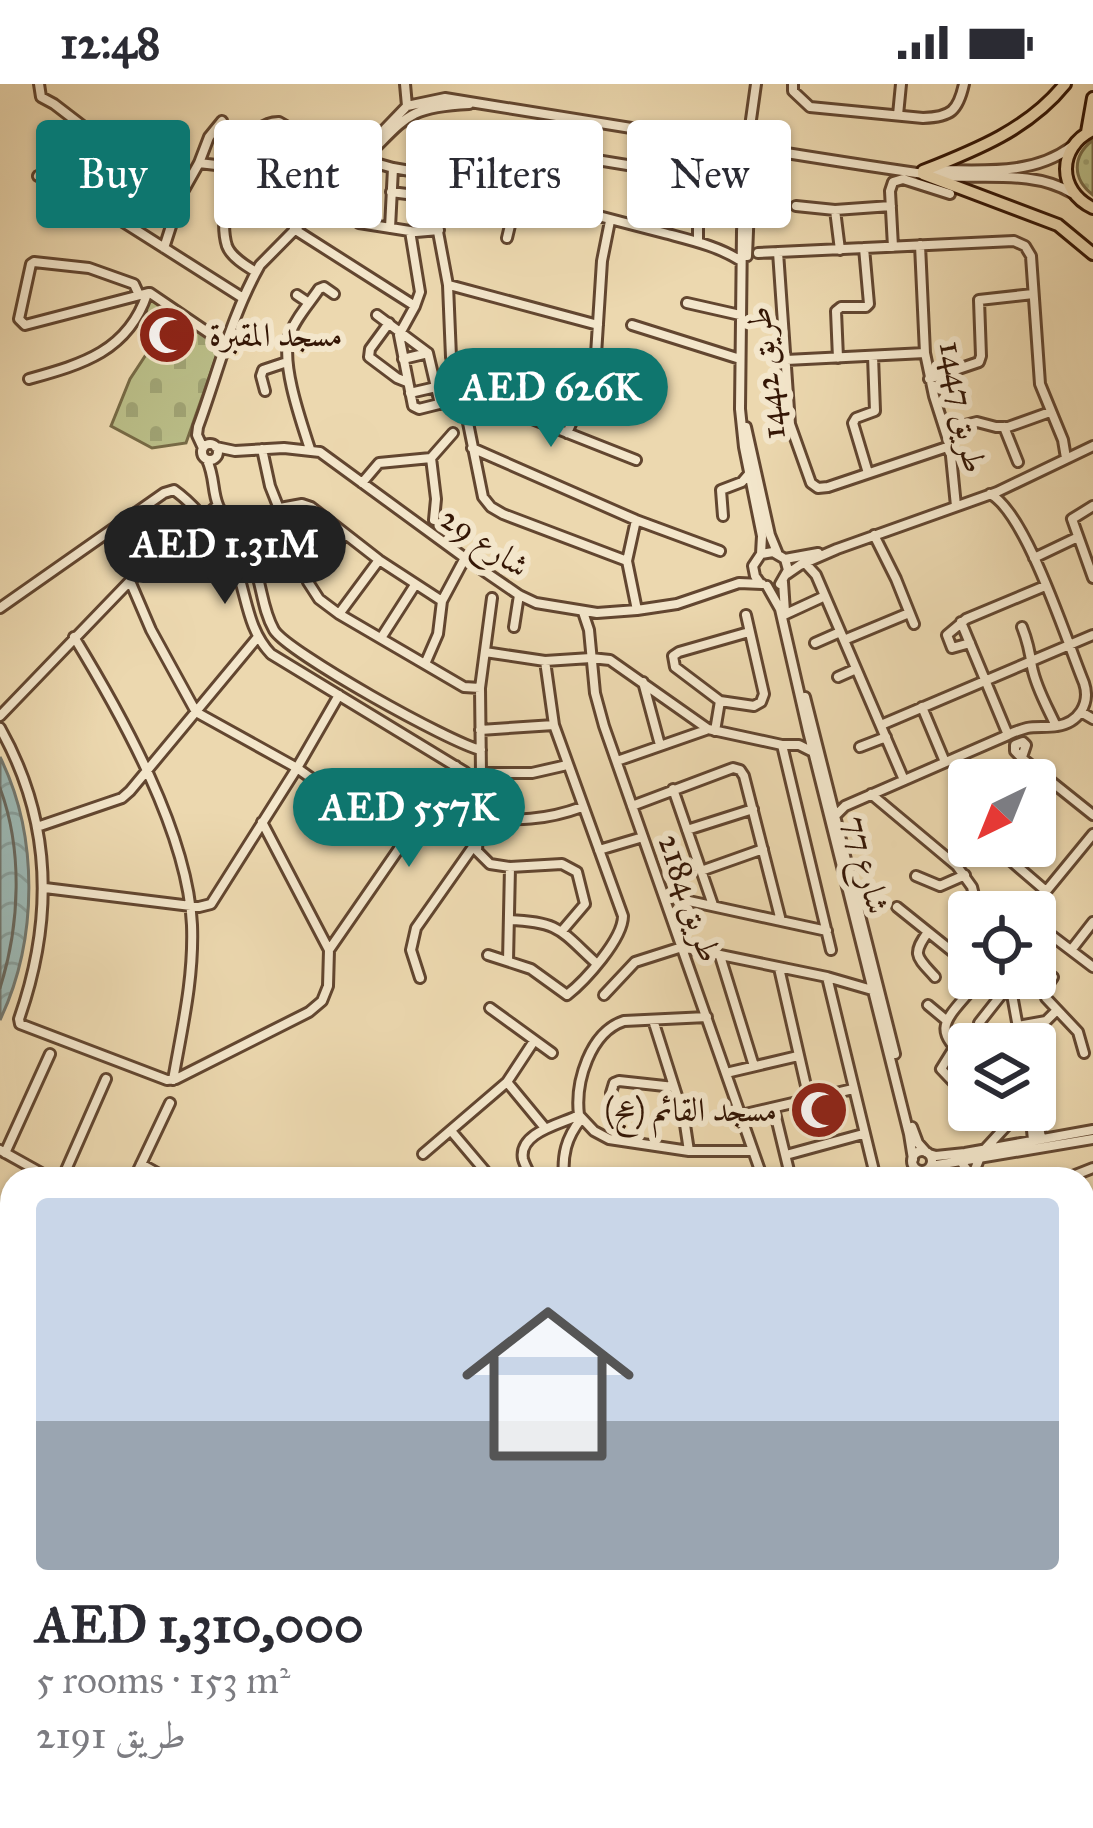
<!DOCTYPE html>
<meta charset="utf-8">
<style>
body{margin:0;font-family:"IM FELL Great Primer",Amiri,serif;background:#f2f2f3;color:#2b2b33;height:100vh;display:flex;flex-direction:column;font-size:45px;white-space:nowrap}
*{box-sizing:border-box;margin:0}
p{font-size:39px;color:#7c7c81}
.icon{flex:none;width:66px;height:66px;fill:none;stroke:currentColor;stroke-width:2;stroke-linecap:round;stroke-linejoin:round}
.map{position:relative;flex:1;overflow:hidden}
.panel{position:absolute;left:0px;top:1083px;width:1095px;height:663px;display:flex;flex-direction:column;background:#fff;border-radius:36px 36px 0 0;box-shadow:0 3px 9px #0004}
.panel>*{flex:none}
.banner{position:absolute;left:36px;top:36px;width:1023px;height:108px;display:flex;gap:24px}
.needle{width:78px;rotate:223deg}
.fabs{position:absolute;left:948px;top:675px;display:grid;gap:24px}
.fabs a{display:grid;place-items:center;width:108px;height:108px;border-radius:12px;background:#fff;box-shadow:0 3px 9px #0004;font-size:60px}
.price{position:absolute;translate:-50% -102px;padding:0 27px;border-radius:42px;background:#0f766e;color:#fff;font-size:39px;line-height:78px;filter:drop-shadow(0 3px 6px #0008)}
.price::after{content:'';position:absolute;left:50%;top:72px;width:36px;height:27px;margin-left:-18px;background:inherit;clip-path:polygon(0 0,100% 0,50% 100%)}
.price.active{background:#222;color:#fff}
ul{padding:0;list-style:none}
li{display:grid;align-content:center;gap:24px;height:636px;padding:0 36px}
li span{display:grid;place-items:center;height:372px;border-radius:12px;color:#555}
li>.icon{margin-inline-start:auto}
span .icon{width:216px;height:216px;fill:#fffc;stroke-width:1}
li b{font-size:51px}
.tag{padding:0 42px;border-radius:12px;background:#fff;box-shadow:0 3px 9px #0004;font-size:42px;line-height:108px}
.tag.active{background:#0f766e;color:#fff}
.status{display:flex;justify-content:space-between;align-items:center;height:84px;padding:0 60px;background:#fff;direction:ltr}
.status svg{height:33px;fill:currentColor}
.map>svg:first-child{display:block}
</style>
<div class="status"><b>12:48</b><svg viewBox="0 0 49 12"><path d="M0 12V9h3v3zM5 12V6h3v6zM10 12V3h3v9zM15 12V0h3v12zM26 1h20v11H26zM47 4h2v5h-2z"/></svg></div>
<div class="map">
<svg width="1093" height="1744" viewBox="0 0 1093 1744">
<defs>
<pattern id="grass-dots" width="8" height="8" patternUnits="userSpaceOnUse" patternTransform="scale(3)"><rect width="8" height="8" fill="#babe88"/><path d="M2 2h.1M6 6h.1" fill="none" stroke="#a0a374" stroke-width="1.8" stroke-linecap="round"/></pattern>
<pattern id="cemetery-stones" width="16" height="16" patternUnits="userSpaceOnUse" patternTransform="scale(3)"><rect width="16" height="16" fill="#babe88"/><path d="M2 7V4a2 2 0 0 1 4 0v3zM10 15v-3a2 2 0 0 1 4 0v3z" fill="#a0a374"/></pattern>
<pattern id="water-waves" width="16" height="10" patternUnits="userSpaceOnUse" patternTransform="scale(3)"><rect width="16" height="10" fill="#9cb8b4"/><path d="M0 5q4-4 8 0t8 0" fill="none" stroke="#879d99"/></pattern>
</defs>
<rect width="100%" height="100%" fill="#ecd8af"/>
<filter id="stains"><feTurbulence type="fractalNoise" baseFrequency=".00167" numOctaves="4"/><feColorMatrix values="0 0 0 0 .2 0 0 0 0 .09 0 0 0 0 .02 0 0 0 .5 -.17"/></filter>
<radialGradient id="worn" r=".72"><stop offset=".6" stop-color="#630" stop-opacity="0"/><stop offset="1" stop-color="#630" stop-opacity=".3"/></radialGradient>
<path fill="url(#grass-dots)" stroke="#776a46" stroke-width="3" d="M 1093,56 L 1093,111 C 1072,95 1072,72 1093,56 Z"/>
<path fill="url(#cemetery-stones)" stroke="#776a46" stroke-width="3" d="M 153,209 L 215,257 L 218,268 L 186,359 L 152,364 L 111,342 L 130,295 L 149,266 L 146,217 Z"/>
<path fill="url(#water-waves)" stroke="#72776e" stroke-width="3" d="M 0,673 C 39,752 38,856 0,936 Z"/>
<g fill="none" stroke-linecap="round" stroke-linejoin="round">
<path stroke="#68675c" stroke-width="3" d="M 0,704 C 23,766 20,841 0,904"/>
<defs>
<path id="minor" d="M 39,0 L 41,13 L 54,20 L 179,116
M 405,0 L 407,22
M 793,0 L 793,7 L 810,23 L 923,34 C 951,33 958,27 964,0
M 898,31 L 901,0
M744 64a7 7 0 1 1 14 0a7 7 0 1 1-14 0Z
M 748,57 L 756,0
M 758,62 L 780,68 C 830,76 880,84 931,91 C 977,97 1030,84 1072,109
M 747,70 L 742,147 L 740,325 L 744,363 L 762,452 L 761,470 L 753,482 L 755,492 L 760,499
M352 78a7 7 0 1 1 14 0a7 7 0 1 1-14 0Z
M 359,72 L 407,22 L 445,14 L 718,58 L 744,67
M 364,75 C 407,33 407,23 469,20
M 365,76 L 393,84 L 456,95 L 664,149 C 690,156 718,162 741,177
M 199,79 L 233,83
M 234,80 L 266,100 C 286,82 317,82 337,103
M 935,86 C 981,86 1032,92 1071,63
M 427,89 L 448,201 L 451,273 L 463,314 L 483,413 L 491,423 L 503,430 L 627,477
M 38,92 L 106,127 L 243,214
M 456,95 L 458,71 L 468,55 L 713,95
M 391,108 L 431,113
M 357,111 L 354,134 L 359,139 L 416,148 L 439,146
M 796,122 L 835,126 L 891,122
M 835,126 L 840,166
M 390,144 L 393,84
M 294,145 L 415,222 L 420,208 L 410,147
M 649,145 L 653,86
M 507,154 L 517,112
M 698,158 L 698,92
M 920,161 L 925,269 L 934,312 L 950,362 L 956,422
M 893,163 L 890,107 L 893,98 L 903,95 L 950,110
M 164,164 L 181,111 L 199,79 L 209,53 L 222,37
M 778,168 L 790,340 L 811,399 L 818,404 L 828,403 L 950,362
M 758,169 L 1014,157 L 1025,162 L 1031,172 L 1040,300 L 1063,356 L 1066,374
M 747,172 L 750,97
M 256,188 C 246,182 231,173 227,162 C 216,128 237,37 279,38 L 352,80
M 449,201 L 598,241
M 139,211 L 134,200 L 89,184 L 34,178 L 31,180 L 19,235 L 25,241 L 148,209
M 297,211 L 309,219
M 687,219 L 740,231
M 415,222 L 399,251 L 413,322 L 419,325 L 463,314
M 377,231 L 428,269 L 440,320
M 389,239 L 370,265 L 369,273 L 397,294 L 407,298
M 632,241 L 740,275
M 838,274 L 836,227 L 841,223 L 866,223 L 869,220 L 864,164
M 403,275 L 428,269
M 786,276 L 925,269
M 29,295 C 83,280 128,267 147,210 L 150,209 L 225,260
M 929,295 L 979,278 L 981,272 L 979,216 L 1033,210
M 265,307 L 261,292 L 263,286 L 287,278
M 410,309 L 436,303
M 465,323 L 484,316 L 636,376
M 746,343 L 770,451 L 777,468
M 1004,343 L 1018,378
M 945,346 L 977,338 L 996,343 L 1008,343 L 1050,328
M 567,349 L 595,286 L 602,177 L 610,137
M202 368a8 8 0 1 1 16 0a8 8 0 1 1-16 0Z
M 216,363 L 235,367 L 284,364 L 320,368 L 465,474 L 519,511 L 536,519 L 597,529 L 637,526 L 677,520 L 739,499 L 762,500
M 203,364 L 197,351 L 198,343 C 218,289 231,232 260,181 L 337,103 L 352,80
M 472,364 L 636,436 L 720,467
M 262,365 L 270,402 L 308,498 L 319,515 L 339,530 L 464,603 L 480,604
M 310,365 C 301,337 281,281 289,253 C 294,236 309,220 319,205 L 324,203 L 334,210
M 207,376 C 215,394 212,406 218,421 C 227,443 247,461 255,484 C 262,504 263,527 274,546 C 287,568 452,660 481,666
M 868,389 L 853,339 L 856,334 L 875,327 L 873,272
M 362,399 L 379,379 L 431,374
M 1093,422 L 1072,435 L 1093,494
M 280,424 L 302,420 L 311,423 L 379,476 L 442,517
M 723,432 L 721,406 L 742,398 L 748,391
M 434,436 L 436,415 L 431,374 L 453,349
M 636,436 L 627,477 L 637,526
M 874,451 L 896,495 L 914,540
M 761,470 L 773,468 L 785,475 L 788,486 L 780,500
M 1034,474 L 1078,453
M 785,475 L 818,469
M 303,480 L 328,466 L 345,451
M 806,480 L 816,491 L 904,696
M 787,490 L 800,481 L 837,465 L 997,408 L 1093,362
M 130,497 L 151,546 L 196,628 L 297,684 L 402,759
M 783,498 L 785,528
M 767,502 L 780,525 L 808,647 L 909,1050 L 913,1075
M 492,514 L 480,604 L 481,689 L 477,767 L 490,780 L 510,783 L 562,780 L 577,788 L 585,820 L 562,847
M 0,524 L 164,409 L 174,406 C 194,420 226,457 235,481 C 247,511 247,545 271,570 L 465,688
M 583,528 L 589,546 L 595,609 L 604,642 L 763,1095
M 339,530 L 379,476
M 786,530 L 825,512
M 961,538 L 1008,651
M 514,543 L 519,511
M 1022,543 C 1028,558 1030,568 1032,583 C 1036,604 1048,624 1056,642
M 74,553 C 121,630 188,749 192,841 C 194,895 182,944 173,996
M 381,554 L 415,501
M 844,556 L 909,529
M 815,559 L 840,548
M 970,559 L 952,564 L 947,551 L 966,535 L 1045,502
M 485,568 L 545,577 L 591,574 L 610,576 L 708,645 L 782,661 L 799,661 L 811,667
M 425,580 L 438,550 L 442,517 L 465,474
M 838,593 L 856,585
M 643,598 L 660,661
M 805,613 L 895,970
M 720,617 L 754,622 L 761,618 L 764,610 L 746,531
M 922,623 L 945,678
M 1081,628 L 1093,635
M 0,632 L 130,497 L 218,421
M 881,641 L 1093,551
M 0,644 C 53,738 54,835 19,935 L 20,940 L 167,996 L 176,995 L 309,928 L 322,917 L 328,902 L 329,866 L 262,738
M 480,646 L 554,641
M 715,647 L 720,617 L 675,583 L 673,572 L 679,568 L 749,548
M 782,661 L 831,866
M 860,663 L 886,653
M 1022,673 L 1026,661 L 1023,658 L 1015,661 L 1015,667 L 1023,675 L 1093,731
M 617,677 L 706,646
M 481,689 L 532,689 L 567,681
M 673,705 L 713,821
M 871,710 L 957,782 L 972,803 L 978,828
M 632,722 L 733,684 L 740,686 L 744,692 L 781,837
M 837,730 L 845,722 L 1008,651 C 1011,649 1023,645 1027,644 C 1036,642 1047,644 1057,642 C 1078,639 1091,620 1084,599 C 1067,558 1026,428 990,410
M 478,732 C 515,738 547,736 582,723
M 37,743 L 122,714 L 130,707 L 257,554
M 687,746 L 753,725
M 599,766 L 643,753
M 1010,776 L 1046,807
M 701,787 L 763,765
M 916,792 L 940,802 L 965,791
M 45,804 L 199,823 L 211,820 L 297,684 L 339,611
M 666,812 L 827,847
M 897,823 L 963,876
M 1029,828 L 1093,750
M 509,836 C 560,838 560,846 596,879
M 1035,839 L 1093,883
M 928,848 C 911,871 917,873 935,893
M 969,862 L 963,876 L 972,905 L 1009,906
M 1072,865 L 1093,838
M 329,866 L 456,682
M 488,871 L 531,885 L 567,911 C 585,897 623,855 623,832 L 554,641 L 545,577
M 720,872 L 754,982
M 508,877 L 510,783
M 779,884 L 809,1015
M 827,893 L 876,1095
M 1053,893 L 1045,905 L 1046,914 L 1078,948 L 1084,969
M 420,894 L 411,866 L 416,844 L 475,760
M 1009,894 L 1021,960
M 604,911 L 635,878 L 682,863 L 827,893 L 872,906
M 928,921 L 946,936
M 490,924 L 552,969
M 707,933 L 624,937 C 590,948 575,998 579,1031 L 594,1047 L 609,1055 L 689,1067 L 753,1067
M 653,936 L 684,1034 L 689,1067
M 1018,942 L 1046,937 L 1057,926
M 987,960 L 989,954 L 981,949 L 979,939 L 1005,906
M 954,964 L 941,985 L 960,1005
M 969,977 C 931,945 944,938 972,905
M 726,989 L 798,972
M 507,998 L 545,1044
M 611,1009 L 614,999 L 619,997 L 674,1003
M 1035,1020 L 1041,1054
M 774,1025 L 791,1095
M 969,1026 L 966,1033 L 974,1038 L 986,1026
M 1030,1026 L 1033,1056
M 741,1031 L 853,1005
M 912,1043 L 918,1059 L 926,1068
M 452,1048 L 485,1087 L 480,1095
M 986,1064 L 1021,1026
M 0,1066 L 52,1095
M912 1077a10 10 0 1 1 20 0a10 10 0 1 1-20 0Z
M 5,1069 L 50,970
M 423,1070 L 507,998 L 534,957
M 929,1070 L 936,1072 L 965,1069 L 1093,1046
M 786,1071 L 863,1050
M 960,1076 L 972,1093 L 980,1073
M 141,1080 L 168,1095
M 931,1082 L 1093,1055
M 62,1095 L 106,995
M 134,1095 L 170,1019
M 532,1095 C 529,1088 525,1082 523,1075 C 518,1048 562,1040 579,1031
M 564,1095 C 562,1071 566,1054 581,1035
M 1065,1095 L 1093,1084
M 1083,1184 L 1093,1179
M 0,1185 L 12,1194
M 1083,1230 L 1093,1225
M 1083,1262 L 1093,1257
M 0,1292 L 12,1301
M 1083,1323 L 1093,1342
M 0,1345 L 12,1351
M 1083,1388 L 1093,1382
M 0,1399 L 12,1405
M 1083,1421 L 1090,1434
M 0,1460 L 11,1466
M 0,1480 L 12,1465
M 1083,1480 L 1093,1480
M 0,1495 L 12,1504
M 1083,1603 L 1093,1611
M 1083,1693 L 1093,1688
M 1083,1717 L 1093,1736
M 147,1734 L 168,1744
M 169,1734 L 191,1744
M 539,1734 L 544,1744
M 703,1734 L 708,1744
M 792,1734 L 792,1744
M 842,1734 L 843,1744
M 878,1734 L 885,1744
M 1014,1734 L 1015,1744
M 1020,1734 L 1021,1744
M 1041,1734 L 1047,1744
M 126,1744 L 130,1734
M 241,1744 L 245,1734
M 268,1744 L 273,1734
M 905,1744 L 977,1736 L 981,1744"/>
<path id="major" d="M 1093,46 C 1057,63 1057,107 1093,124
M 1087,48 L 1093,14
M 923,87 C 976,66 1029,45 1065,0
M 923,90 L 1058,141 L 1093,170"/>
</defs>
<use href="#minor" stroke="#624630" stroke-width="14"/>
<use href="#major" stroke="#341605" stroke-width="16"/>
<use href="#minor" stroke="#f3e6cb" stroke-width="8"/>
<use href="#major" stroke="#ecd8af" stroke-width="10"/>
</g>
<defs>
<symbol id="mosque-disc" viewBox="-11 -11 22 22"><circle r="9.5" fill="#8f2418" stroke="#f3e6cb"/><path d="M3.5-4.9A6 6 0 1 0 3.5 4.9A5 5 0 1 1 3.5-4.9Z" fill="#fff"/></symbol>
</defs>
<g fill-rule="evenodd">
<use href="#mosque-disc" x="134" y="218" width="66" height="66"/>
<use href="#mosque-disc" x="786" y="993" width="66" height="66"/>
</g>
<g text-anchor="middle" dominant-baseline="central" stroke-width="12" stroke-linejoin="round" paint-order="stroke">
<g font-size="33" fill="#341605" stroke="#f3e6cb" text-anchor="start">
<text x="209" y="251">مسجد المقبرة</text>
<text x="777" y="1026" text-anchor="end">مسجد القائم (عج)</text>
</g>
<g font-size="33" fill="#341605" stroke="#f3e6cb">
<text transform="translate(766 289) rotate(-97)">طريق 1442</text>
<text transform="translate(963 323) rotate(79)">طريق 1447</text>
<text transform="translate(485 458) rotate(34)">شارع 29</text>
<text transform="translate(867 781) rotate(76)">شارع 77</text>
<text transform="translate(690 814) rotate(71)">طريق 2184</text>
</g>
</g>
<rect width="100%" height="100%" filter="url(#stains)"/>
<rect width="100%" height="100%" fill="url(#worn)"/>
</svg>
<div class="fabs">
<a><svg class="needle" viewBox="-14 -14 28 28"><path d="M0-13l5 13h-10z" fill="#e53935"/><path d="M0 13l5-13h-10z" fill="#7c7c81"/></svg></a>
<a><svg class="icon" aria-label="locate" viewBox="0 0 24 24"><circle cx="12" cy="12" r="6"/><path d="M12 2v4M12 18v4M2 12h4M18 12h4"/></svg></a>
<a><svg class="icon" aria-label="layers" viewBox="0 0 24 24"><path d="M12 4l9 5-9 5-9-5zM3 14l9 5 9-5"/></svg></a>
</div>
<b class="price" style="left:551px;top:366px">AED 626K</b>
<b class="price active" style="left:225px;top:523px">AED 1.31M</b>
<b class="price" style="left:409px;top:786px">AED 557K</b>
<div class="banner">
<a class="tag active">Buy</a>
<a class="tag">Rent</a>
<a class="tag">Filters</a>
<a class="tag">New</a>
</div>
<section class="panel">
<ul>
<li><span style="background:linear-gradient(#c9d6e8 60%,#9aa5b1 0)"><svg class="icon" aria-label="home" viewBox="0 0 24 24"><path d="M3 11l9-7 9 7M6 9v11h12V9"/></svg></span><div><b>AED 1,310,000</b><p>5 rooms · 153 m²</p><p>طريق 2191</p></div></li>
</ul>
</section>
</div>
